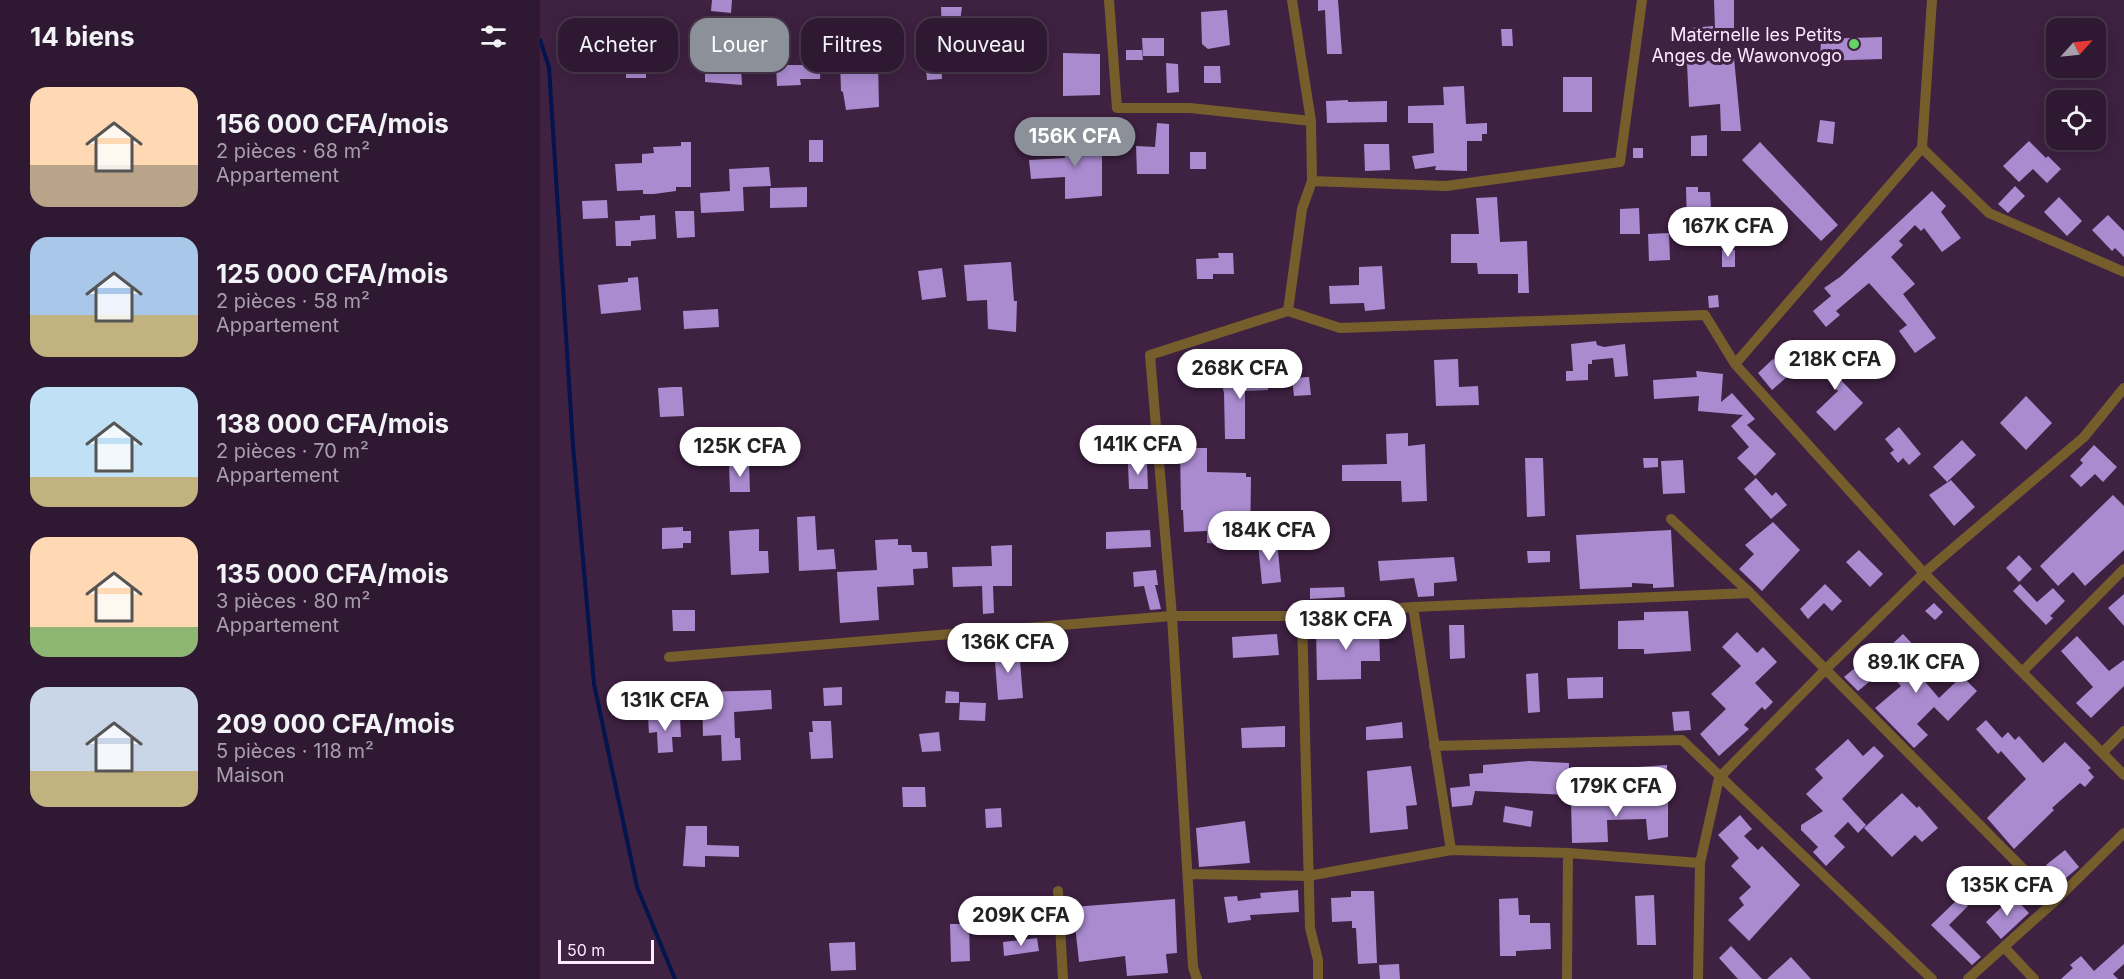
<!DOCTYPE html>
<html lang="fr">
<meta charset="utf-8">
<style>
body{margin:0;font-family:Inter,sans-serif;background:#37223a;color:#f1f3f6;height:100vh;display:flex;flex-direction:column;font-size:22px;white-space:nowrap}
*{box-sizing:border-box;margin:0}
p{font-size:20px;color:#a7a0ac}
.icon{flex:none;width:33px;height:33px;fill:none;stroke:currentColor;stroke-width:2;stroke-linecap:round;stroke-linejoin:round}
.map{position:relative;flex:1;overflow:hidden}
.details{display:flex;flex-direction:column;background:#2f1932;width:540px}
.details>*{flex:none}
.guide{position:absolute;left:18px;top:18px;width:570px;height:54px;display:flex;gap:12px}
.needle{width:39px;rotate:63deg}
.tools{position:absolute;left:1506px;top:18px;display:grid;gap:12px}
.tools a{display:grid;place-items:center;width:60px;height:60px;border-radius:12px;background:#2f1932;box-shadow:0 3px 15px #0003,0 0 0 2px #4a384d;font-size:30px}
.scale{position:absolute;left:18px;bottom:15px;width:96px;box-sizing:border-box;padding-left:6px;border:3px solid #feeaff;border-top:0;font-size:16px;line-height:21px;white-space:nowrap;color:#feeaff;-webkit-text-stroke:4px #3f2142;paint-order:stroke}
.price{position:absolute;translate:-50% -51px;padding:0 14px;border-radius:21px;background:#fff;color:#222;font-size:20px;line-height:39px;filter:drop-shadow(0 2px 3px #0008)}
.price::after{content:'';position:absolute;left:50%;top:36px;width:18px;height:14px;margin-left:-9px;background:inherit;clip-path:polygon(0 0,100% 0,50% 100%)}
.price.current{background:#8c9099;color:#fff}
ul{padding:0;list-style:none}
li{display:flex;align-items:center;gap:18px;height:150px;padding:0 30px}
li span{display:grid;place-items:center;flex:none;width:168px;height:120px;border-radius:18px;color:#555}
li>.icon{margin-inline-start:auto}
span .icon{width:72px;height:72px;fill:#fffc;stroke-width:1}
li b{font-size:26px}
h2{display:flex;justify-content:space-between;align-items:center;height:72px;padding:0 30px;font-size:26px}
.tag{padding:0 21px;border-radius:18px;background:#2f1932;box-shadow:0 3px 15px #0003,0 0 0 2px #4a384d;font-size:21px;line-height:54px}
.tag.current{background:#8c9099;color:#fff}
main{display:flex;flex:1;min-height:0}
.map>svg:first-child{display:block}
</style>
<main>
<section class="details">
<h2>14 biens<svg class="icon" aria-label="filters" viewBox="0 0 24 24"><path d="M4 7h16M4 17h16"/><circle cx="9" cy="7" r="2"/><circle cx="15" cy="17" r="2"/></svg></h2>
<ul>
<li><span style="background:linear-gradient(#ffd9b3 65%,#b9a48a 0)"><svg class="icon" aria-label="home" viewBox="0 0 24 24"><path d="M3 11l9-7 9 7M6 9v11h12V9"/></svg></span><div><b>156 000 CFA/mois</b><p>2 pièces · 68 m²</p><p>Appartement</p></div></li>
<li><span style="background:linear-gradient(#a9c7e8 65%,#c2b280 0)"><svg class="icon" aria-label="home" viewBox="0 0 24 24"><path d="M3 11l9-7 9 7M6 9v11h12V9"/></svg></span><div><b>125 000 CFA/mois</b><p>2 pièces · 58 m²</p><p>Appartement</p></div></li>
<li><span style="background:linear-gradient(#bfe0f5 75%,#c2b280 0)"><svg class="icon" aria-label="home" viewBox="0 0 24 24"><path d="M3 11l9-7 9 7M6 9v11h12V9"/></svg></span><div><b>138 000 CFA/mois</b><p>2 pièces · 70 m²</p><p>Appartement</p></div></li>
<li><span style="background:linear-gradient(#ffd9b3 75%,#8fb573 0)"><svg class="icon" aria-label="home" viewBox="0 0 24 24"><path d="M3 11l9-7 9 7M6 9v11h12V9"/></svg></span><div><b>135 000 CFA/mois</b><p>3 pièces · 80 m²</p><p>Appartement</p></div></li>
<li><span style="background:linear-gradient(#c9d6e8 70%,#c2b280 0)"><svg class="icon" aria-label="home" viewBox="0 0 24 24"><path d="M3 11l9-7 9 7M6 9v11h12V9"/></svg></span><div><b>209 000 CFA/mois</b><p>5 pièces · 118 m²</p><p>Maison</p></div></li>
</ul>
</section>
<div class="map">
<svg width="1584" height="979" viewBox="0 0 1584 979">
<rect width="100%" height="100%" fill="#3f2142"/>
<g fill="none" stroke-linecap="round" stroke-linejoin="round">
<path stroke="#03154c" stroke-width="4" d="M 0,40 L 9,67 L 33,446 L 54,684 L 97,887 L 135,979"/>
</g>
<path fill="#aa8bd0" d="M 172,0 L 192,0 L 191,13 L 171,11 Z
M 778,0 L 798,0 L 802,54 L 787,54 L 785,10 L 778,11 Z
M 1174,0 L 1194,0 L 1194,28 L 1175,28 Z
M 401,7 L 422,7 L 419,29 L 442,31 L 442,52 L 417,54 L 417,34 L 402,34 Z
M 687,10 L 690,45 L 668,49 L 662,44 L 661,12 Z
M 1173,26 L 1174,37 L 1152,41 L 1151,28 Z
M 961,29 L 972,29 L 973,46 L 962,46 Z
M 1342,37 L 1342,59 L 1280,61 L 1281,39 Z
M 602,38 L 624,38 L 624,56 L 603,56 Z
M 586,50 L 602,50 L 603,60 L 586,60 Z
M 281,52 L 280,79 L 260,79 L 261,85 L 237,86 L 236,65 L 262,65 L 261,53 Z
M 523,53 L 560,54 L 560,95 L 523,96 Z
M 477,54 L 478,72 L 444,73 L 443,55 Z
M 401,55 L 402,79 L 387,80 L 385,56 Z
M 1194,58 L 1201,131 L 1181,131 L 1180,104 L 1149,107 L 1147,63 Z
M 338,60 L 339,107 L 306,110 L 303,92 L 301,91 L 300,62 Z
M 626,63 L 638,64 L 639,92 L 627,93 Z
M 86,66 L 106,66 L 106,78 L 86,78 Z
M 165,66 L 201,67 L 202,85 L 165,82 Z
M 664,66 L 680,66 L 681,83 L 664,83 Z
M 1023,77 L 1052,77 L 1052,112 L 1023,112 Z
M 924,86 L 926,124 L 947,123 L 947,134 L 942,134 L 942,141 L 927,141 L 927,171 L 895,170 L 896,166 L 875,169 L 872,156 L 894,153 L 893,123 L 868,123 L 868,106 L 904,105 L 903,87 Z
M 808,100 L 808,102 L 847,101 L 847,122 L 787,123 L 786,101 Z
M 1280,120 L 1295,122 L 1293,144 L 1277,142 Z
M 617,123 L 629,124 L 629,174 L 597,174 L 596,146 L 615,147 Z
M 545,135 L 545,141 L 562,143 L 562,196 L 525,199 L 525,177 L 491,179 L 489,160 L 525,158 L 524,136 Z
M 1167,135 L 1167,156 L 1151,156 L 1151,136 Z
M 269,140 L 283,140 L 283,162 L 269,162 Z
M 1489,141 L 1506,158 L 1508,156 L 1521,169 L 1507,183 L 1493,169 L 1479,182 L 1463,166 Z
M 141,142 L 151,142 L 151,187 L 136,187 L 136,191 L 114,194 L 103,194 L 103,190 L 77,191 L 75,164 L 102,163 L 102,154 L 114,153 L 113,147 L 141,146 Z
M 1220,142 L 1298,225 L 1281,241 L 1202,160 Z
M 824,144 L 849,144 L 850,170 L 825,171 Z
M 1093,148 L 1103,148 L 1103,158 L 1093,158 Z
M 650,152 L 666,152 L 666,169 L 650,169 Z
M 229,167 L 231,186 L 203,187 L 204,211 L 161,213 L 160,193 L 190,191 L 189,169 Z
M 1475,186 L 1485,196 L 1468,213 L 1458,204 Z
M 267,187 L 267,207 L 230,208 L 230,188 Z
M 1146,187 L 1158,187 L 1158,192 L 1170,192 L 1171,209 L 1158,210 L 1158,227 L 1147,227 Z
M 1392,191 L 1406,206 L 1401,212 L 1421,238 L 1402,252 L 1384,228 L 1381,231 L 1375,225 L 1359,241 L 1363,245 L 1351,257 L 1375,284 L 1363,294 L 1396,338 L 1375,353 L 1359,331 L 1367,325 L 1329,283 L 1296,311 L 1300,315 L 1286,327 L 1273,311 L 1291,296 L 1284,288 L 1300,277 Z
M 957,197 L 960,242 L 987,241 L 989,293 L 978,293 L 978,274 L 938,274 L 937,263 L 911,263 L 911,234 L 939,234 L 936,198 Z
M 1519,197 L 1542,221 L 1527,236 L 1504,212 Z
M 67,200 L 68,218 L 43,219 L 42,201 Z
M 1099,208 L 1100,234 L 1080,234 L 1080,209 Z
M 135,211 L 154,211 L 155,237 L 137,238 Z
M 115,215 L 116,239 L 91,241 L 91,246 L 76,246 L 75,221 L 100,220 L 100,216 Z
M 1568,215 L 1584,231 L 1584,257 L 1575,248 L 1572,251 L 1552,230 Z
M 1129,233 L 1130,260 L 1109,261 L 1108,234 Z
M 1182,250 L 1195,250 L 1195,267 L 1182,267 Z
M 678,253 L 693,253 L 694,274 L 673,274 L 673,279 L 657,279 L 656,259 L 679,258 Z
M 471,262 L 474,301 L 477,301 L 476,332 L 448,329 L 447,300 L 427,301 L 424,265 Z
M 842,266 L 845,309 L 825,311 L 824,303 L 790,304 L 789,286 L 819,285 L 819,267 Z
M 402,268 L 406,297 L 382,300 L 378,271 Z
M 98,277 L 101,310 L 61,314 L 58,285 L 88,282 L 88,278 Z
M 1178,295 L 1179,307 L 1169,308 L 1168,296 Z
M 178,309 L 179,327 L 144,329 L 143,311 Z
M 1056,341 L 1057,345 L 1064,347 L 1085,344 L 1088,376 L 1075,377 L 1073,358 L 1052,360 L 1052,364 L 1048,364 L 1048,380 L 1026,381 L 1026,371 L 1033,371 L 1031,344 Z
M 1280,346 L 1304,372 L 1298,377 L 1323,403 L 1295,431 L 1276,412 L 1298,391 L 1267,358 Z
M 918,359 L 919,387 L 938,386 L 939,405 L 896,406 L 894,360 Z
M 1233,359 L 1248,376 L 1232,390 L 1218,373 Z
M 728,371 L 728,390 L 705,391 L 705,439 L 685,439 L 684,393 L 680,376 Z
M 1156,371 L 1183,374 L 1181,402 L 1192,393 L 1215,419 L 1207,425 L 1236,454 L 1215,476 L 1197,458 L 1209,447 L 1191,426 L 1203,415 L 1158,411 L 1159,396 L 1114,399 L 1113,380 L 1157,377 Z
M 769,377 L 771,395 L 754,396 L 752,378 Z
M 133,387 L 142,387 L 144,416 L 120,417 L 118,388 Z
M 1486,396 L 1512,423 L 1486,450 L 1460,423 Z
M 1359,427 L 1381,454 L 1369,465 L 1363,458 L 1358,463 L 1350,453 L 1354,450 L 1345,439 Z
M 868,433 L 868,446 L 885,444 L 887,501 L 862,502 L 861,481 L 802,481 L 802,465 L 847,464 L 846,434 Z
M 1422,440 L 1436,455 L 1407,482 L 1393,467 Z
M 1554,445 L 1577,467 L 1563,482 L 1555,474 L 1541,487 L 1530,476 L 1543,463 L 1540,460 Z
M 640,448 L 667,448 L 667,472 L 706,473 L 706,477 L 711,477 L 710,546 L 667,543 L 667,531 L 644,532 L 643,510 L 641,510 Z
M 985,458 L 1003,458 L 1005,516 L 987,517 Z
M 1103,458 L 1118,458 L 1118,467 L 1104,468 Z
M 1143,460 L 1145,493 L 1123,494 L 1121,461 Z
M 209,463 L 210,492 L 190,492 L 189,464 Z
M 607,463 L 608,489 L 589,489 L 588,464 Z
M 1216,478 L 1232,496 L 1236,492 L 1247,505 L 1231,519 L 1204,489 Z
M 1411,480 L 1435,507 L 1414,526 L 1389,495 Z
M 1573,495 L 1584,506 L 1584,550 L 1545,586 L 1533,572 L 1518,586 L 1500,566 Z
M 275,516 L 277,550 L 294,549 L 296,569 L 259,571 L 257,517 Z
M 1233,522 L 1260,550 L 1222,591 L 1199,569 L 1214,554 L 1205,545 Z
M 143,527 L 143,531 L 151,531 L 151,543 L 143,543 L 143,548 L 122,549 L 122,528 Z
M 219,529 L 219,551 L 228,551 L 229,573 L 191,575 L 189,531 Z
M 610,530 L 611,547 L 566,549 L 566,532 Z
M 1131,530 L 1134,587 L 1113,588 L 1113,584 L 1092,583 L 1092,587 L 1040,589 L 1036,535 Z
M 358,539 L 358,545 L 371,545 L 372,552 L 387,552 L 388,568 L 373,569 L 374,585 L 337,587 L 339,620 L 300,623 L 297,572 L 337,570 L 335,540 Z
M 737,541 L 741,582 L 722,584 L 718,543 Z
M 472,545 L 472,586 L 453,586 L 454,613 L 443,614 L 442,586 L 413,587 L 412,567 L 452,566 L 451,546 Z
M 1319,550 L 1343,574 L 1330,587 L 1306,562 Z
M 987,551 L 1010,551 L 1010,562 L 988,563 Z
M 1479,555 L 1492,569 L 1479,582 L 1466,568 Z
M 914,557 L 917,581 L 894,583 L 894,596 L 878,597 L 874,578 L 840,581 L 838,561 Z
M 616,570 L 618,585 L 615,585 L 621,609 L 610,610 L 604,586 L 594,587 L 593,572 Z
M 1285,584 L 1302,601 L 1292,611 L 1284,603 L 1268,619 L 1260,609 Z
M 1480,584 L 1497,602 L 1513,588 L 1525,601 L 1510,616 L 1513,618 L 1506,625 L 1473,591 Z
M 804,587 L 805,597 L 770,599 L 770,588 Z
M 1584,594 L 1584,626 L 1568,608 Z
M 1394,603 L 1403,612 L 1395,620 L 1385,611 Z
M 132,610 L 155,610 L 155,631 L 133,631 Z
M 1148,611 L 1151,651 L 1104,654 L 1104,649 L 1078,649 L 1078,621 L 1104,620 L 1104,612 Z
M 909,625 L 924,625 L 925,658 L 910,659 Z
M 821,626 L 839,627 L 840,661 L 821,661 L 821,679 L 777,680 L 776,628 Z
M 1197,632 L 1217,653 L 1223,647 L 1237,662 L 1215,683 L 1233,702 L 1225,710 L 1222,707 L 1204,725 L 1209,729 L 1179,756 L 1160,734 L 1186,709 L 1171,694 L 1201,666 L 1182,647 Z
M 737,634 L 739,655 L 693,658 L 692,637 Z
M 1363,634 L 1379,651 L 1368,662 L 1399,698 L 1422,676 L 1437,691 L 1408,721 L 1394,707 L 1377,724 L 1388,735 L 1374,748 L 1335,708 L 1361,686 L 1336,659 Z
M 1537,636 L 1569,671 L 1584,660 L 1584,686 L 1551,718 L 1536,703 L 1553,687 L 1521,651 Z
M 479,648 L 483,698 L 458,700 L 454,649 Z
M 1316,667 L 1329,682 L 1318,691 L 1304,677 Z
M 998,673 L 1000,712 L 988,713 L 986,674 Z
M 1063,677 L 1063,698 L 1028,699 L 1027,678 Z
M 302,687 L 302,705 L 284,706 L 283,688 Z
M 231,690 L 232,709 L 194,712 L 195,738 L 200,738 L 201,760 L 182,761 L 181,735 L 163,736 L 162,692 Z
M 406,691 L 419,692 L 419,703 L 405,703 Z
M 420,702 L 446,703 L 445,721 L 419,720 Z
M 1149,711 L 1151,730 L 1134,731 L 1132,712 Z
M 108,717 L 140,718 L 141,737 L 132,737 L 133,752 L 118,753 L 117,732 L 109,733 Z
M 1446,720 L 1462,738 L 1468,732 L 1475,740 L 1479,736 L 1503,763 L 1525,742 L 1551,768 L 1548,770 L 1554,777 L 1545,787 L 1540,783 L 1512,808 L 1514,810 L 1474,849 L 1447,818 L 1486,779 L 1461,751 L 1458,754 L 1436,729 Z
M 272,721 L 291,721 L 293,758 L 271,759 L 269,732 L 273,732 Z
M 862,722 L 863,738 L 826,740 L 826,727 Z
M 745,726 L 745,747 L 702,748 L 701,728 Z
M 399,732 L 401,751 L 382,752 L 379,734 Z
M 1308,739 L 1323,756 L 1334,746 L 1344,756 L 1302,799 L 1326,825 L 1318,833 L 1308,822 L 1294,836 L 1305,847 L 1286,866 L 1273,852 L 1278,847 L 1261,830 L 1261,825 L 1283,811 L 1266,794 L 1283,778 L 1275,769 Z
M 989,761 L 1029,763 L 1029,795 L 935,791 L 932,805 L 912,807 L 910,788 L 930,786 L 929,774 L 943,773 L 943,765 Z
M 1127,765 L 1127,779 L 1097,780 L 1097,767 Z
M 871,766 L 877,805 L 866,806 L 868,829 L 830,833 L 827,771 Z
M 362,787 L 385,787 L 386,807 L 363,807 Z
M 1362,793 L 1377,808 L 1379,806 L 1398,828 L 1382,842 L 1375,835 L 1352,857 L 1324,828 Z
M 1079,799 L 1128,800 L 1128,837 L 1108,840 L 1106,819 L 1067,820 L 1068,842 L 1032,843 L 1031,800 Z
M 965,806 L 993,811 L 991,827 L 963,822 Z
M 461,808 L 462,827 L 446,828 L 445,809 Z
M 1200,815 L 1212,829 L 1204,836 L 1218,850 L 1222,846 L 1260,885 L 1209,941 L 1188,920 L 1204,905 L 1199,898 L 1211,887 L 1191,866 L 1199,858 L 1178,835 Z
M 705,821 L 710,863 L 659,867 L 656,828 Z
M 146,826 L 167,826 L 167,845 L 199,846 L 199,857 L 165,856 L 165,867 L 143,866 Z
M 1525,850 L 1539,867 L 1520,883 L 1506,865 Z
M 758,890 L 759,912 L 710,915 L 711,920 L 688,923 L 684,897 L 697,896 L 698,901 L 721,898 L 720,893 Z
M 811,891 L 834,891 L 837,963 L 818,964 L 816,928 L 812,928 L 812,921 L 792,922 L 791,898 L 811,897 Z
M 1114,895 L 1116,945 L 1097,945 L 1095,896 Z
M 1473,896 L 1489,913 L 1461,939 L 1446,922 Z
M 978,898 L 979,915 L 990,915 L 990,923 L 1010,923 L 1011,949 L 976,951 L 976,956 L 960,956 L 959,899 Z
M 1419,898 L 1428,906 L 1409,925 L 1441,957 L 1432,965 L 1391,925 Z
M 635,899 L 637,953 L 626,954 L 628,973 L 587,976 L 585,956 L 539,962 L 533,907 Z
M 410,924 L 429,924 L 430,961 L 411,962 Z
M 497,938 L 499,951 L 464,956 L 463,942 Z
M 315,942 L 316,970 L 291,971 L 289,943 Z
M 1584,944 L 1584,964 L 1573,974 L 1578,979 L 1521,979 L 1533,968 L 1530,965 L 1541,956 L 1554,971 Z
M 1191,946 L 1222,979 L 1198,979 L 1179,958 Z
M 1251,957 L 1271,979 L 1227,979 Z
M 859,964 L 860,979 L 840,979 L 839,965 Z"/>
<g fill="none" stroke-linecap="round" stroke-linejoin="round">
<path stroke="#765e2c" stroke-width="10" d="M 569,0 L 577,108 L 650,108 L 771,121
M 1392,0 L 1382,148 L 1449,213 L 1584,272
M 772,181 L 906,186 L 1080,162 L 1102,0
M 748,311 L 762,209 L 772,181 L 771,121 L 752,0
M 1195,364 L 1382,148
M 1131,519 L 1210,593 L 1515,901
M 873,607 L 911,850
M 762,616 L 770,928 L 778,960 L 778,979
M 129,657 L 632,616 L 610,355 L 748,311 L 800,328 L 1165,315 L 1195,364 L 1384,573 L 1584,775
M 1482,672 L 1584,569
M 894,746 L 1142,740 L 1392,979
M 1562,753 L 1584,731
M 648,874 L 768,876 L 911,850 L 1028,853 L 1160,863
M 518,891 L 523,979
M 1464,947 L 1494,979
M 657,979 L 653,967 L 632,616 L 762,616 L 873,607 L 1210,593
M 1027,979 L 1028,853
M 1158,979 L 1160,863 L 1179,778 L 1285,670 L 1384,573 L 1544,437 L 1584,388
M 1428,979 L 1515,901 L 1584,833"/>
</g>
<circle fill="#65d467" stroke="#3f2142" stroke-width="2" cx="1314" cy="44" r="6"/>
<g text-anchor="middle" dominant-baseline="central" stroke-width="6" stroke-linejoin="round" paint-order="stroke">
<g font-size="18" fill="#feeaff" stroke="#3f2142" text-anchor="end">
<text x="1302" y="34">Maternelle les Petits<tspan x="1302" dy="21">Anges de Wawonvogo</tspan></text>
</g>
</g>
</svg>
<div class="tools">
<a><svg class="needle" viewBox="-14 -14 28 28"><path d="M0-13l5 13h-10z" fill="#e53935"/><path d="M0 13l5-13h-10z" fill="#a7a0ac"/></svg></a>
<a><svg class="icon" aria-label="locate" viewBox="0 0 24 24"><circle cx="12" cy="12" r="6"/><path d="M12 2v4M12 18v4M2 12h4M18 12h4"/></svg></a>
</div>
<div class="scale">50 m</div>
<b class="price current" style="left:535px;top:168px">156K CFA</b>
<b class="price" style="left:1188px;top:258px">167K CFA</b>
<b class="price" style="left:1295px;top:391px">218K CFA</b>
<b class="price" style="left:700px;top:400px">268K CFA</b>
<b class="price" style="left:598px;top:476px">141K CFA</b>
<b class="price" style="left:200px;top:478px">125K CFA</b>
<b class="price" style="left:729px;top:562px">184K CFA</b>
<b class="price" style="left:806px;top:651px">138K CFA</b>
<b class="price" style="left:468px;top:674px">136K CFA</b>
<b class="price" style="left:1376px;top:694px">89.1K CFA</b>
<b class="price" style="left:125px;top:732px">131K CFA</b>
<b class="price" style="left:1076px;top:818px">179K CFA</b>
<b class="price" style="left:1467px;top:917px">135K CFA</b>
<b class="price" style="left:481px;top:947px">209K CFA</b>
<div class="guide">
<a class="tag">Acheter</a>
<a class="tag current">Louer</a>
<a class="tag">Filtres</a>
<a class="tag">Nouveau</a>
</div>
</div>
</main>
